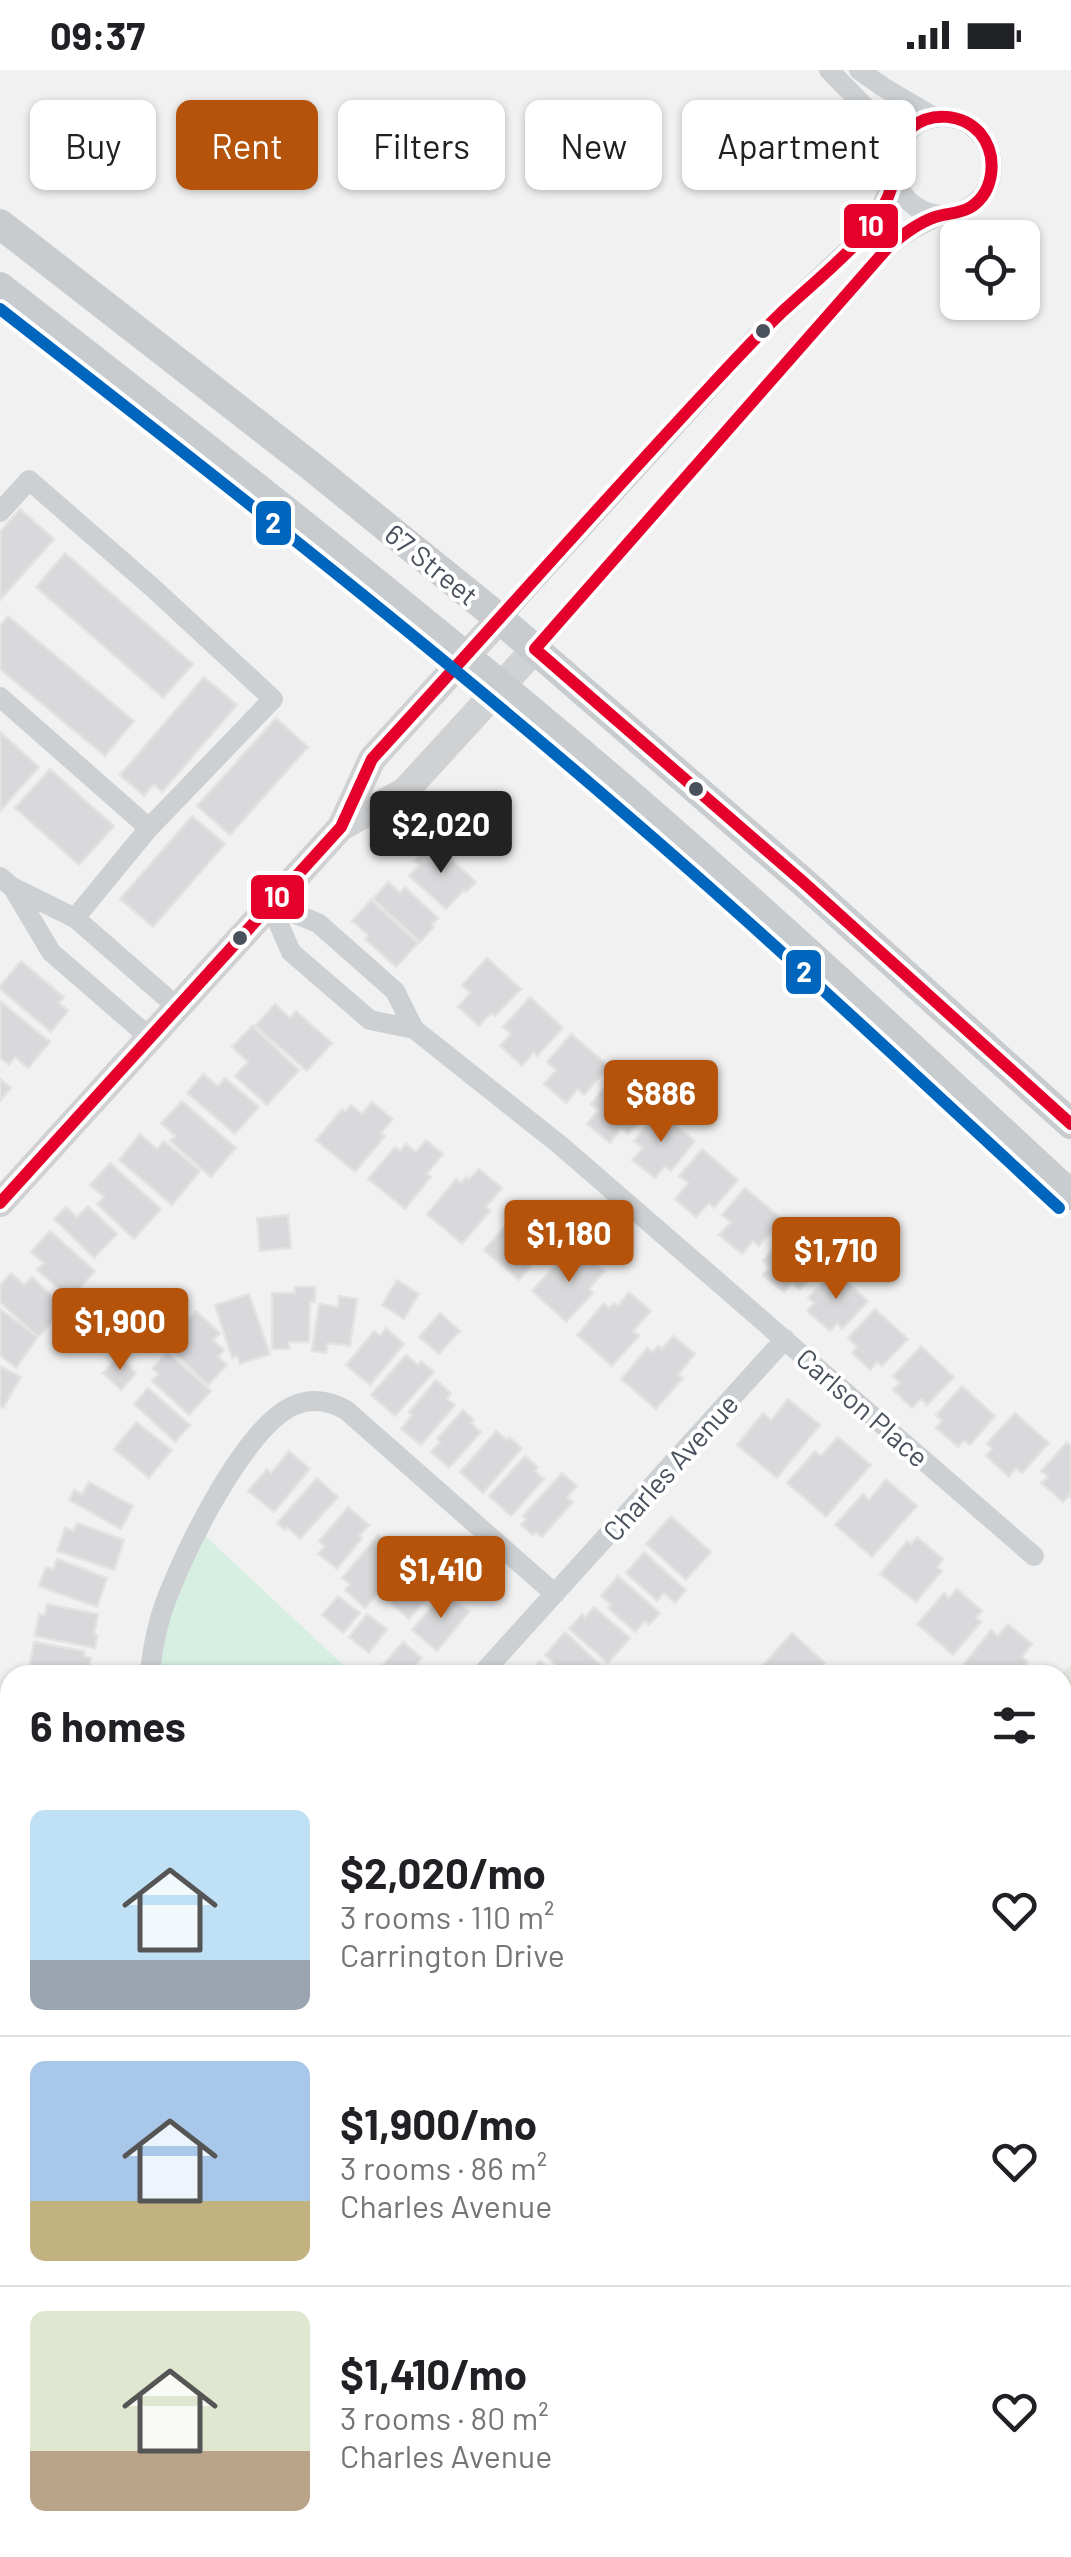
<!DOCTYPE html>
<meta charset="utf-8">
<style>
body{margin:0;font-family:Barlow,sans-serif;background:#f2f2f2;color:#202124;height:100vh;display:flex;flex-direction:column;font-size:38px;white-space:nowrap}
*{box-sizing:border-box;margin:0}
p{font-size:32px;color:#757577}
.icon{flex:none;width:55px;height:55px;fill:none;stroke:currentColor;stroke-width:2;stroke-linecap:round;stroke-linejoin:round}
.map{position:relative;flex:1;overflow:hidden}
.drawer{position:absolute;left:0px;top:1595px;width:1072px;height:892px;display:flex;flex-direction:column;background:#fff;border-radius:30px 30px 0 0;box-shadow:0 2px 8px #0004}
.drawer>*{flex:none}
.banner{position:absolute;left:30px;top:30px;width:1012px;height:90px;display:flex;gap:20px}
.tools{position:absolute;left:940px;top:150px;display:grid;gap:20px}
.tools a{display:grid;place-items:center;width:100px;height:100px;border-radius:15px;background:#fff;box-shadow:0 2px 8px #0004;font-size:50px}
.price{position:absolute;translate:-50% -85px;padding:0 22px;border-radius:10px;background:#b45309;color:#fff;font-size:32px;line-height:65px;filter:drop-shadow(0 2px 5px #0008)}
.price::after{content:'';position:absolute;left:50%;top:60px;width:30px;height:22px;margin-left:-15px;background:inherit;clip-path:polygon(0 0,100% 0,50% 100%)}
.price.active{background:#222;color:#fff}
ul{padding:0;list-style:none}
li{display:flex;align-items:center;gap:30px;height:250px;padding:0 30px}
li+li{border-top:2px solid #e0e0e0}
li span{display:grid;place-items:center;flex:none;width:280px;height:200px;border-radius:15px;color:#555}
li>.icon{margin-inline-start:auto}
span .icon{width:120px;height:120px;fill:#fffc;stroke-width:1}
li b{font-size:42px}
h2{display:flex;justify-content:space-between;align-items:center;height:120px;padding:0 30px;font-size:42px}
.tag{padding:0 35px;border-radius:15px;background:#fff;box-shadow:0 2px 8px #0004;font-size:35px;line-height:90px}
.tag.active{background:#b45309;color:#fff}
.status{display:flex;justify-content:space-between;align-items:center;height:70px;padding:0 50px;background:#fff;direction:ltr}
.status svg{height:28px;fill:currentColor}
.map>svg:first-child{display:block}
</style>
<div class="status"><b>09:37</b><svg viewBox="0 0 49 12"><path d="M0 12V9h3v3zM5 12V6h3v6zM10 12V3h3v9zM15 12V0h3v12zM26 1h20v11H26zM47 4h2v5h-2z"/></svg></div>
<div class="map">
<svg width="1071" height="2487" viewBox="0 0 1071 2487">
<rect width="100%" height="100%" fill="#f2f1f1"/>
<path fill="#e6e5e0" d="M 1071,1595 L 1071,1757 L 1063,1749 L 1061,1605 Z
M 1071,2176 L 1071,2350 L 1063,2342 L 1062,2183 Z"/>
<path fill="#e0e0e1" d="M 0,2270 L 10,2282 L 10,2478 L 219,2478 L 214,2487 L 0,2487 Z"/>
<path fill="#d7efe3" d="M 198,1459 L 354,1605 L 150,1605 Z"/>
<path fill="#d9d9db" stroke="#e3e3e4" stroke-width="2.5" d="M 20,439 L 54,469 L 0,530 L 0,462 Z
M 65,483 L 193,594 L 163,628 L 36,517 Z
M 8,546 L 134,651 L 105,686 L 0,599 L 0,556 Z
M 204,607 L 237,635 L 162,722 L 154,714 L 144,726 L 120,705 Z
M 276,648 L 308,677 L 230,765 L 197,736 Z
M 0,662 L 39,697 L 0,741 Z
M 50,699 L 114,756 L 79,795 L 15,738 Z
M 192,746 L 225,774 L 153,857 L 120,829 Z
M 432,771 L 476,812 L 466,822 L 464,820 L 446,839 L 409,806 L 419,795 L 414,791 Z
M 388,812 L 400,823 L 405,817 L 438,848 L 432,855 L 434,857 L 420,872 L 373,829 Z
M 371,830 L 418,873 L 396,897 L 365,869 L 368,865 L 352,851 Z
M 487,888 L 521,919 L 495,946 L 491,943 L 479,956 L 458,937 L 470,923 L 462,915 Z
M 21,891 L 64,927 L 59,933 L 68,941 L 51,962 L 0,919 L 0,916 Z
M 530,927 L 563,958 L 537,986 L 534,982 L 522,996 L 500,976 L 511,964 L 503,957 Z
M 0,931 L 50,972 L 28,998 L 15,987 L 9,995 L 0,988 Z
M 275,934 L 290,948 L 296,941 L 332,973 L 307,1001 L 255,956 Z
M 252,956 L 299,1000 L 267,1035 L 235,1006 L 248,992 L 232,977 Z
M 571,964 L 609,996 L 584,1025 L 578,1019 L 566,1033 L 544,1014 L 556,1000 L 547,992 Z
M 203,1004 L 218,1016 L 225,1008 L 259,1037 L 235,1064 L 187,1023 Z
M 615,1004 L 653,1034 L 628,1064 L 621,1059 L 610,1073 L 587,1054 L 598,1040 L 591,1034 Z
M 0,1009 L 11,1018 L 0,1031 Z
M 182,1031 L 236,1078 L 211,1107 L 170,1071 L 175,1066 L 161,1053 Z
M 372,1032 L 393,1049 L 381,1063 L 385,1066 L 355,1102 L 316,1070 L 342,1039 L 345,1042 L 351,1035 L 362,1044 Z
M 658,1041 L 695,1071 L 671,1101 L 665,1096 L 655,1108 L 632,1090 L 643,1078 L 634,1071 Z
M 140,1064 L 157,1079 L 164,1071 L 200,1101 L 172,1135 L 119,1090 Z
M 426,1070 L 443,1084 L 427,1104 L 431,1107 L 405,1139 L 368,1109 L 395,1077 L 400,1081 L 406,1074 L 416,1082 Z
M 702,1079 L 738,1110 L 714,1138 L 709,1133 L 696,1147 L 675,1129 L 688,1113 L 679,1106 Z
M 110,1093 L 161,1139 L 134,1169 L 97,1134 L 104,1127 L 90,1115 Z
M 479,1099 L 502,1118 L 486,1137 L 490,1141 L 462,1174 L 427,1144 L 456,1109 L 461,1113 L 466,1107 L 468,1110 Z
M 745,1118 L 782,1149 L 759,1176 L 753,1171 L 742,1184 L 719,1165 L 731,1152 L 722,1145 Z
M 88,1136 L 117,1164 L 94,1188 L 54,1149 L 66,1137 L 77,1147 Z
M 534,1138 L 557,1158 L 540,1176 L 545,1180 L 519,1210 L 484,1180 L 509,1151 L 513,1155 L 519,1148 L 523,1151 Z
M 288,1145 L 291,1178 L 260,1181 L 257,1148 Z
M 790,1159 L 826,1189 L 800,1220 L 792,1213 L 784,1222 L 763,1205 L 769,1197 L 763,1191 Z
M 50,1161 L 95,1201 L 71,1229 L 37,1200 L 44,1193 L 31,1182 Z
M 583,1182 L 605,1201 L 589,1219 L 593,1223 L 566,1252 L 532,1221 L 558,1192 L 562,1195 L 569,1188 L 574,1193 Z
M 834,1200 L 868,1231 L 842,1259 L 837,1253 L 830,1261 L 807,1241 L 814,1233 L 808,1228 Z
M 11,1203 L 24,1215 L 32,1207 L 65,1238 L 38,1267 L 0,1232 L 0,1215 Z
M 397,1210 L 419,1224 L 404,1249 L 382,1235 Z
M 295,1217 L 315,1217 L 315,1232 L 310,1232 L 309,1272 L 289,1272 L 289,1279 L 272,1279 L 272,1223 L 295,1223 Z
M 629,1222 L 651,1241 L 633,1261 L 639,1266 L 612,1296 L 577,1265 L 604,1233 L 609,1238 L 614,1233 L 618,1236 Z
M 249,1224 L 270,1284 L 240,1294 L 237,1286 L 232,1288 L 215,1235 Z
M 339,1226 L 357,1229 L 350,1276 L 328,1273 L 326,1283 L 312,1281 L 319,1234 L 338,1237 Z
M 0,1239 L 38,1267 L 16,1298 L 0,1285 Z
M 875,1239 L 908,1269 L 882,1296 L 877,1292 L 870,1300 L 852,1283 L 857,1277 L 848,1268 Z
M 196,1241 L 220,1263 L 213,1270 L 224,1280 L 218,1287 L 227,1295 L 208,1315 L 165,1274 Z
M 440,1243 L 460,1261 L 439,1284 L 419,1267 Z
M 386,1258 L 404,1274 L 370,1315 L 346,1295 L 374,1261 L 380,1266 Z
M 673,1266 L 695,1284 L 678,1305 L 683,1308 L 656,1339 L 621,1309 L 647,1278 L 653,1282 L 658,1276 L 662,1279 Z
M 921,1276 L 954,1307 L 927,1335 L 921,1329 L 912,1338 L 893,1320 L 900,1313 L 893,1306 Z
M 168,1282 L 211,1321 L 189,1345 L 152,1311 L 158,1304 L 152,1298 Z
M 406,1285 L 418,1295 L 421,1291 L 434,1302 L 395,1346 L 371,1325 Z
M 119,1287 L 136,1303 L 121,1320 L 103,1303 Z
M 0,1296 L 21,1307 L 3,1338 L 0,1336 Z
M 436,1310 L 451,1323 L 447,1329 L 455,1335 L 421,1375 L 401,1359 L 412,1345 L 409,1342 Z
M 962,1316 L 995,1346 L 970,1375 L 964,1370 L 958,1377 L 936,1358 L 942,1351 L 936,1345 Z
M 148,1318 L 190,1355 L 175,1372 L 134,1334 Z
M 788,1329 L 820,1355 L 777,1408 L 737,1375 L 763,1343 L 771,1350 Z
M 463,1340 L 474,1350 L 471,1353 L 481,1362 L 449,1398 L 431,1382 L 440,1372 L 437,1369 Z
M 1015,1343 L 1049,1373 L 1022,1403 L 1016,1398 L 1009,1407 L 986,1386 L 992,1379 L 987,1373 Z
M 136,1352 L 172,1380 L 149,1408 L 114,1379 Z
M 496,1361 L 507,1370 L 509,1367 L 522,1378 L 483,1423 L 460,1402 Z
M 838,1367 L 871,1395 L 826,1447 L 787,1413 L 815,1381 L 821,1386 Z
M 1067,1372 L 1071,1376 L 1071,1427 L 1069,1425 L 1063,1432 L 1041,1413 L 1048,1407 L 1041,1401 Z
M 289,1381 L 310,1399 L 274,1442 L 248,1421 L 267,1399 L 271,1403 Z
M 525,1386 L 538,1397 L 535,1401 L 544,1409 L 511,1446 L 489,1426 Z
M 562,1403 L 577,1416 L 567,1427 L 573,1432 L 542,1467 L 536,1462 L 533,1465 L 521,1455 L 526,1449 L 523,1446 Z
M 317,1408 L 338,1427 L 300,1469 L 287,1457 L 285,1460 L 277,1453 Z
M 886,1409 L 917,1436 L 872,1487 L 835,1455 L 863,1424 L 869,1430 Z
M 89,1412 L 133,1436 L 121,1459 L 69,1430 L 74,1420 L 82,1424 Z
M 348,1437 L 369,1455 L 359,1466 L 362,1468 L 337,1499 L 318,1484 L 325,1476 L 319,1471 Z
M 671,1446 L 711,1482 L 686,1510 L 646,1474 Z
M 77,1453 L 124,1470 L 114,1500 L 57,1481 L 65,1458 L 74,1461 Z
M 378,1465 L 406,1489 L 365,1538 L 345,1520 L 350,1514 L 342,1508 Z
M 917,1467 L 943,1489 L 937,1497 L 942,1501 L 916,1532 L 880,1504 L 907,1471 L 911,1474 Z
M 644,1482 L 686,1520 L 675,1533 L 664,1523 L 657,1531 L 626,1503 Z
M 57,1489 L 107,1508 L 97,1537 L 39,1516 L 46,1497 L 53,1500 Z
M 412,1493 L 437,1516 L 409,1549 L 383,1526 Z
M 618,1506 L 660,1543 L 649,1555 L 645,1551 L 635,1562 L 608,1538 L 611,1535 L 601,1526 Z
M 957,1519 L 982,1541 L 976,1547 L 981,1552 L 953,1585 L 917,1554 L 944,1523 L 949,1528 Z
M 445,1521 L 469,1542 L 437,1581 L 412,1560 Z
M 338,1526 L 360,1543 L 343,1563 L 322,1545 Z
M 47,1534 L 98,1544 L 94,1564 L 97,1565 L 95,1578 L 35,1566 L 39,1544 L 45,1545 Z
M 594,1537 L 630,1568 L 608,1593 L 569,1559 L 582,1544 L 585,1548 Z
M 367,1544 L 387,1559 L 369,1583 L 349,1567 Z
M 1008,1554 L 1032,1574 L 1022,1587 L 1028,1592 L 1018,1605 L 978,1605 L 964,1594 L 991,1560 L 998,1566 Z
M 565,1562 L 605,1599 L 600,1605 L 567,1605 L 545,1585 Z
M 792,1563 L 825,1593 L 814,1605 L 754,1605 Z
M 34,1572 L 84,1581 L 84,1586 L 91,1588 L 88,1605 L 28,1605 Z
M 403,1572 L 422,1588 L 407,1605 L 393,1605 L 382,1596 Z
M 540,1591 L 557,1605 L 528,1605 Z
M 0,1621 L 10,1623 L 5,1651 L 0,1650 Z
M 10,2064 L 10,2115 L 0,2122 L 0,2071 Z
M 0,2425 L 10,2434 L 10,2478 L 37,2478 L 46,2487 L 0,2487 Z
M 488,2478 L 545,2478 L 556,2487 L 496,2487 Z"/>
<g fill="none" stroke-linecap="round" stroke-linejoin="round">
<path stroke="#cdd0d2" stroke-width="20" d="M 829,0 L 865,37 L 893,91
M 859,0 L 883,17 L 934,47
M894 96a49 49 0 1 1 98 0a49 49 0 1 1-98 0Z
M 0,442 L 29,410 L 153,518 L 273,629 L 149,758 L 75,848
M 500,549 L 757,266 L 861,168 L 877,146 L 895,107
M 535,579 L 890,175 L 911,160 L 940,145
M 0,627 L 149,758
M 0,807 L 12,817 L 75,848 L 176,936
M 13,818 L 51,882 L 149,967
M 270,834 L 318,853 L 395,921 L 414,959 L 560,1075 L 1034,1486
M 270,834 L 291,882 L 370,950 L 414,959
M 150,1605 C 151,1586 156,1563 161,1545 C 177,1494 244,1355 295,1335 C 312,1328 330,1331 346,1340 L 555,1524
M 481,1605 L 785,1269
M 0,1999 L 10,1994
M 0,2049 L 10,2043"/>
<path stroke="#cfd1d3" stroke-width="28" d="M 341,757 L 405,721 L 535,579
M 0,1133 L 341,757 L 372,689 L 500,549
M 1062,2060 L 1071,2053
M 1062,2120 L 1071,2112
M 0,2204 L 10,2216
M 342,2478 L 356,2487
M 259,2487 L 265,2478
M 657,2487 L 664,2478
M 713,2487 L 721,2478"/>
<path stroke="#c9cccf" stroke-width="30" d="M 0,154 L 311,396 L 500,549 L 802,811 L 1071,1054
M 0,217 C 215,384 429,551 635,729 C 783,857 927,992 1071,1125"/>
<defs>
<path id="bus-1" d="M 0,1133 L 341,757 L 372,689 C 485,566 594,441 708,319 C 732,293 756,267 781,243 C 809,217 839,193 864,165 C 877,150 888,131 893,112 C 898,90 890,74 912,57 C 932,41 963,44 980,63 C 998,85 995,121 971,137 C 960,144 947,143 935,147 C 918,153 904,164 890,175 L 535,579 L 802,811 L 1071,1054"/>
<path id="bus-2" d="M 0,239 C 211,403 421,567 623,742 C 772,870 915,1005 1059,1138"/>
</defs>
<use href="#bus-1" stroke="#fff" stroke-width="20"/>
<use href="#bus-2" stroke="#fff" stroke-width="20"/>
<use href="#bus-1" stroke="#e4002b" stroke-width="12"/>
<use href="#bus-2" stroke="#0065bd" stroke-width="12"/>
</g>
<g fill="#49515d" stroke="#fff" stroke-width="4">
<circle cx="763" cy="261" r="9"/>
<circle cx="696" cy="719" r="9"/>
<circle cx="240" cy="868" r="9"/>
</g>
<g text-anchor="middle" dominant-baseline="central" stroke-width="8" stroke-linejoin="round" paint-order="stroke">
<g font-size="28" fill="#49515d" stroke="#fff">
<text transform="translate(432 494) rotate(39)">67 Street</text>
<text transform="translate(863 1337) rotate(41)">Carlson Place</text>
<text transform="translate(670 1397) rotate(-48)">Charles Avenue</text>
</g>
</g>
<g stroke="#fff" stroke-width="4">
<rect x="842" y="132" width="58" height="48" rx="10" fill="#e4002b"/>
<rect x="254" y="429" width="39" height="48" rx="10" fill="#0065bd"/>
<rect x="249" y="803" width="57" height="48" rx="10" fill="#e4002b"/>
<rect x="784" y="878" width="39" height="48" rx="10" fill="#0065bd"/>
</g>
<g font-size="28" text-anchor="middle" font-weight="bold" fill="#fff">
<text x="871" y="166">10</text>
<text x="273" y="463">2</text>
<text x="277" y="837">10</text>
<text x="804" y="912">2</text>
</g>
</svg>
<div class="tools">
<a><svg class="icon" aria-label="locate" viewBox="0 0 24 24"><circle cx="12" cy="12" r="6"/><path d="M12 2v4M12 18v4M2 12h4M18 12h4"/></svg></a>
</div>
<b class="price active" style="left:441px;top:806px">$2,020</b>
<b class="price" style="left:661px;top:1075px">$886</b>
<b class="price" style="left:569px;top:1215px">$1,180</b>
<b class="price" style="left:836px;top:1232px">$1,710</b>
<b class="price" style="left:120px;top:1303px">$1,900</b>
<b class="price" style="left:441px;top:1551px">$1,410</b>
<div class="banner">
<a class="tag">Buy</a>
<a class="tag active">Rent</a>
<a class="tag">Filters</a>
<a class="tag">New</a>
<a class="tag">Apartment</a>
</div>
<section class="drawer">
<h2>6 homes<svg class="icon" aria-label="filters" viewBox="0 0 24 24"><path d="M4 7h16M4 17h16"/><circle cx="9" cy="7" r="2"/><circle cx="15" cy="17" r="2"/></svg></h2>
<ul>
<li><span style="background:linear-gradient(#bfe0f5 75%,#9aa5b1 0)"><svg class="icon" aria-label="home" viewBox="0 0 24 24"><path d="M3 11l9-7 9 7M6 9v11h12V9"/></svg></span><div><b>$2,020/mo</b><p>3 rooms · 110 m²</p><p>Carrington Drive</p></div><svg class="icon" aria-label="heart" viewBox="0 0 24 24"><path d="M12 20l-8-8c-3-5 5-10 8-4 3-6 11-1 8 4z"/></svg></li>
<li><span style="background:linear-gradient(#a9c7e8 70%,#c2b280 0)"><svg class="icon" aria-label="home" viewBox="0 0 24 24"><path d="M3 11l9-7 9 7M6 9v11h12V9"/></svg></span><div><b>$1,900/mo</b><p>3 rooms · 86 m²</p><p>Charles Avenue</p></div><svg class="icon" aria-label="heart" viewBox="0 0 24 24"><path d="M12 20l-8-8c-3-5 5-10 8-4 3-6 11-1 8 4z"/></svg></li>
<li><span style="background:linear-gradient(#dfe7d0 70%,#b9a48a 0)"><svg class="icon" aria-label="home" viewBox="0 0 24 24"><path d="M3 11l9-7 9 7M6 9v11h12V9"/></svg></span><div><b>$1,410/mo</b><p>3 rooms · 80 m²</p><p>Charles Avenue</p></div><svg class="icon" aria-label="heart" viewBox="0 0 24 24"><path d="M12 20l-8-8c-3-5 5-10 8-4 3-6 11-1 8 4z"/></svg></li>
</ul>
</section>
</div>
